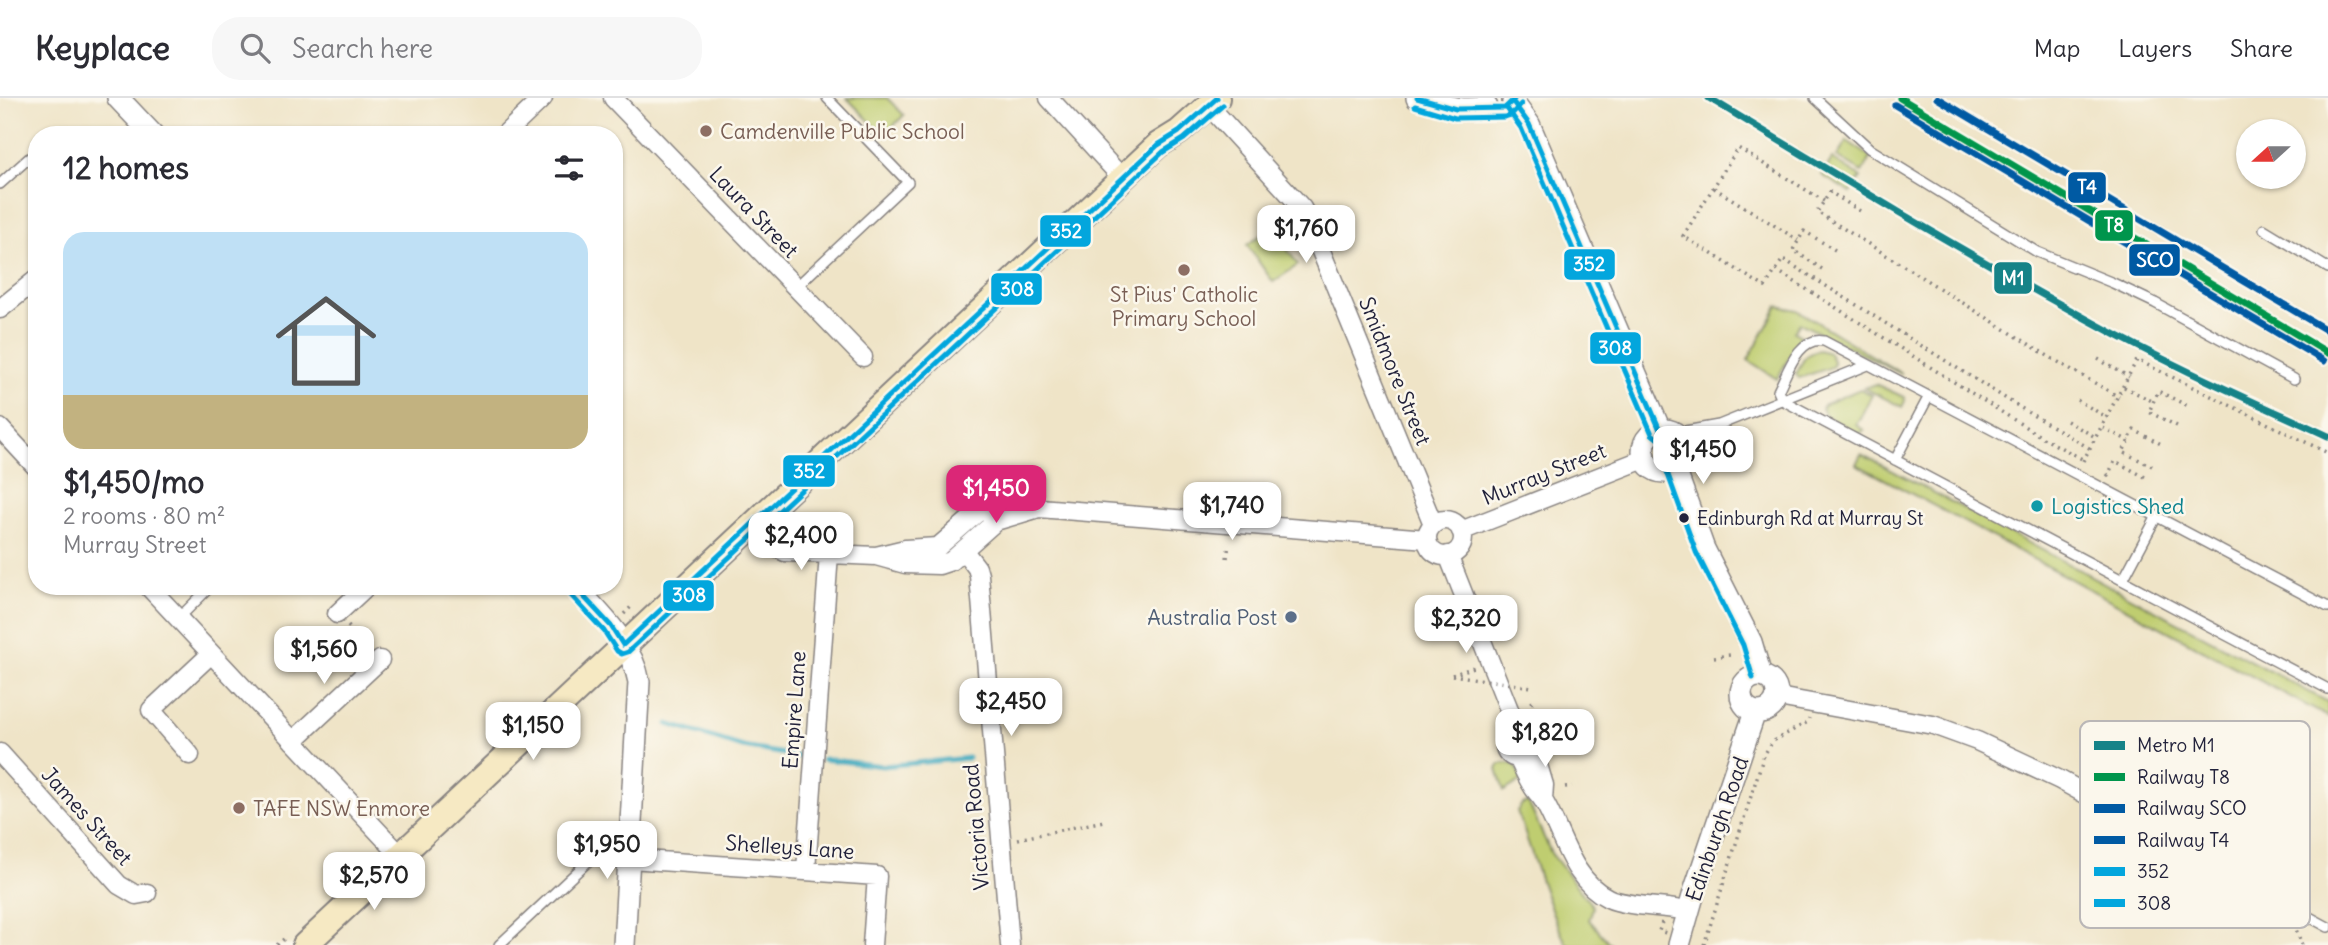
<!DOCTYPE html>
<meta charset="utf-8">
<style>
body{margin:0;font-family:Delius,sans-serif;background:#f7f7f7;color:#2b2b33;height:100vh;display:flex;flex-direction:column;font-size:26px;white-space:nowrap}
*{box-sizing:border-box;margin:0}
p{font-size:23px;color:#7c7c81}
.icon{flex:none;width:38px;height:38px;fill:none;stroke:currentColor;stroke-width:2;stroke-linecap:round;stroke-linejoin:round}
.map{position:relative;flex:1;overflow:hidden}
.details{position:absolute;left:28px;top:28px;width:595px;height:469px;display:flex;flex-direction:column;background:#fff;border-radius:28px;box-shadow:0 2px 5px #0004}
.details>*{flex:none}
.needle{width:46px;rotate:249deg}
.tools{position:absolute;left:2236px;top:21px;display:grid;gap:14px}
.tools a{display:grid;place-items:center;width:70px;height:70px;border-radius:50%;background:#fff;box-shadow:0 2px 5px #0004;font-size:35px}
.price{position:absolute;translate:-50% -60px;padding:0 16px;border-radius:14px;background:#fff;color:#222;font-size:23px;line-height:46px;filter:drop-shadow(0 2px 4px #0008)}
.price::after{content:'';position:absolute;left:50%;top:42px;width:21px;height:16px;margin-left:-10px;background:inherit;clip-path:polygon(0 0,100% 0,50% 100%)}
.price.on{background:#db2777;color:#fff}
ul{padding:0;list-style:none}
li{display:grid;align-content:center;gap:14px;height:371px;padding:0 35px}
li+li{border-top:2px solid #e1e1e2}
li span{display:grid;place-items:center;height:217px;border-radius:21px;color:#555}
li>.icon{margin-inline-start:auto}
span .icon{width:126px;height:126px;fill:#fffc;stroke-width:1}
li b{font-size:30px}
h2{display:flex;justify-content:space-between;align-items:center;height:84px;padding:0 35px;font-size:30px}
header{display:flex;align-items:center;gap:42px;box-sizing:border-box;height:98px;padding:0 35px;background:#fff;border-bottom:2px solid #e1e1e2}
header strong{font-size:33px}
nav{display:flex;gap:38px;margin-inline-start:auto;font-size:24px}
.search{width:490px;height:63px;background:#f7f7f7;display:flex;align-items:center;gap:18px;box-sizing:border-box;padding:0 24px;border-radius:28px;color:#7c7c81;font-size:26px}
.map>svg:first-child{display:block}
</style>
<header>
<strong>Keyplace</strong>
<div class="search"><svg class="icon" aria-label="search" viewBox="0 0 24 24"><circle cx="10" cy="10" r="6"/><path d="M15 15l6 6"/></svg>Search here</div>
<nav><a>Map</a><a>Layers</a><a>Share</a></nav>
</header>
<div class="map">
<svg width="2328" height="847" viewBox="0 0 2328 847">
<rect width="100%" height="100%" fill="#fbf7ec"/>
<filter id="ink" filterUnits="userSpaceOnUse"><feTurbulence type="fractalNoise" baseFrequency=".0143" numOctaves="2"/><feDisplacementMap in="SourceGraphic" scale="14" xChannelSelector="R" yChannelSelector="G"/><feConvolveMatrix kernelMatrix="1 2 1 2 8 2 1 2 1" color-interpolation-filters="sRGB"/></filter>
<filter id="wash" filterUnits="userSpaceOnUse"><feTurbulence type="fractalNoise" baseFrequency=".00686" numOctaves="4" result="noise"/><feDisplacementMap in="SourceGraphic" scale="28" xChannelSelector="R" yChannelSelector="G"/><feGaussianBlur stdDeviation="1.57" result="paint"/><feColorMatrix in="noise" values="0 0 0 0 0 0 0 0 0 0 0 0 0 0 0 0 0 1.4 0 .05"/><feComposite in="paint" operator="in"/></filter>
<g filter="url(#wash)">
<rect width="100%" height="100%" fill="#efe4c7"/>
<path fill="#bfcd6f" stroke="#707855" stroke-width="2" d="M 847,0 L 887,0 L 904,17 L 884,38 Z
M 1847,43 L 1871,59 L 1862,74 L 1837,59 Z
M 1832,61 L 1861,79 L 1851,95 L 1822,77 Z
M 1272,129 L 1298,167 L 1273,184 L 1247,147 Z
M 1778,208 L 1797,212 L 1902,276 L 1800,225 L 1794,234 L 1801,238 L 1777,281 L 1748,262 Z
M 1819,252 L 1829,255 L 1834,265 L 1832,269 L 1799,280 L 1796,276 C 1802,264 1805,255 1819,252 Z
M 1875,286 L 1904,299 L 1905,303 L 1902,309 L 1864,290 Z
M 1860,291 L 1872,297 L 1856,327 L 1864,332 L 1859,336 L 1826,319 L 1822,310 L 1825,306 Z
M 1861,356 L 2328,604 L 2328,619 L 1856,366 Z
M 1509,665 L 1515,667 L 1522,682 L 1504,693 L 1497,671 L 1500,666 Z
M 1528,704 L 1551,755 L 1593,809 L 1589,822 L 1611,847 L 1567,847 C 1545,804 1534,758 1517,713 L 1522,706 Z"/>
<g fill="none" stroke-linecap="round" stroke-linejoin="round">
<path stroke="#3faabf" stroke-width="5" d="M 668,626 L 743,649 L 803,659
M 823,661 L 883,668 L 968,660"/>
</g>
</g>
<g filter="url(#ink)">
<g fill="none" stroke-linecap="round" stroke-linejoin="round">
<defs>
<path id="service" d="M 1815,0 L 1870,51 L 2037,154 L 2113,185 L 2155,205 L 2294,281
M 0,86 L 29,60 L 37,69
M 2264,131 L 2328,170
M 795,190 L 908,84 L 827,0
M 1674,335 L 1719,327 L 1868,267
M 1684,357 L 1717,328
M 1895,362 L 1929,298
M 2123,482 L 2157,418
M 2328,509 L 1824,243 C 1798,238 1788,274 1778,293 L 1782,302 L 2328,591
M 178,521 L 211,488
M 2289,808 L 2328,829
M 499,847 L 628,726"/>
<path id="minor" d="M 613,0 L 863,259
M 1049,0 L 1123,81
M 1209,8 L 1302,110 L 1307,119 L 1433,426
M 504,37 L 543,0
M 0,211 L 37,181
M 0,330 L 37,370
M1427 440a18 18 0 1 1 36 0a18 18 0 1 1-36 0Z
M 754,427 L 773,448 L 785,454 L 876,458 L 905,466 L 939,467 L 951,463 L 996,423 L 1036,411
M 1461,433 L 1644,361
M 964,453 L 977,470 L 979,477 L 1010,847
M 1448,457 L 1512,619 L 1522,634
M 876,458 L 905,451 L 938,449 L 976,416 L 992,407 L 1009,405 L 1039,410 L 1427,441
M 148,488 L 401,758
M 337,516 L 367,488
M 1778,599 L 1933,627 L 1977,643 L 2060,682 L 2289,808
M1505 647a13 13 0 1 1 26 0a13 13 0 1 1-26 0Z
M 293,643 L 380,562
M 1532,647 L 1544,687 L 1543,702
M 0,655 L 119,787 L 136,797 L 147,795
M 190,657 L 151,612 L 211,556
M 1518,660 C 1523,670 1527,680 1533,689 C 1536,694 1540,697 1543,702 C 1562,733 1571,782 1608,800 C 1626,809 1666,808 1688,813
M 630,761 L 877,778 L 872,847
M 806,772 L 829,456"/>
<path id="tertiary" d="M 118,0 L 153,37
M 1417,0 C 1445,7 1457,14 1487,9
M 1513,4 L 1529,26 L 1660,332
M1643 353a21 21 0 1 1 42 0a21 21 0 1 1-42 0Z
M 1675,371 L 1704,451 L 1751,544 L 1761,578
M 574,488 C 600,516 632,545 639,584 L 624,847
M1741 596a18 18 0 1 1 36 0a18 18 0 1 1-36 0Z
M 1679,847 L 1695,791 L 1755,614"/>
<path id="secondary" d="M 305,847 L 1158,47 L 1179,34 L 1217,0"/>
</defs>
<use href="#service" stroke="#888381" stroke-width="12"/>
<use href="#minor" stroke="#888381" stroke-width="21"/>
<use href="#tertiary" stroke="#888381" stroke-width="24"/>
<use href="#secondary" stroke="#888381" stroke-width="28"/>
<path stroke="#888381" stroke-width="3.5" stroke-dasharray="2 5" stroke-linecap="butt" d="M 1714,90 L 1798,142
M 1824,103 L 1738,50 L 1683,138 L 1765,189 L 1783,161 L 2029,315 L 2091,351
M 1860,113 L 1830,94 L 1817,114 L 2048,258 L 2119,299
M 1822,171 L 1793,152 L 1804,133 L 1835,152
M 1776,172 L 2043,340 L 2084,362
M 2098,261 L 2129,279
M 2124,289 L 2154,304
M 2077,302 L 2108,320
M 2067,323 L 2097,340
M 2177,328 L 2149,314 L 2158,293 L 2188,308
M 2103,330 L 2129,343
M 2083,363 L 2137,262 L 2328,355
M 2152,368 L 2123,354 L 2134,332 L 2163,347
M 2107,376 L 2108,377 L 2115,363 L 2145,379
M 1227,460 L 1229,447
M 624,516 L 631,509
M 348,528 L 369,550
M 1714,559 L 1730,557
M 1452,577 L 1474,569
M 1531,605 L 1537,602
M 1565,689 L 1572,688
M 1018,741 L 1104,723
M 1662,824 L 1659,833 L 1666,835
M 2294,826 L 2302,847
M 277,847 L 286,839
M 1704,847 L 1764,657 L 1773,643 L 1808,624 L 1809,620"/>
<use href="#service" stroke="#fff" stroke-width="9"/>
<use href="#minor" stroke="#fff" stroke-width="18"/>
<use href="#tertiary" stroke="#fff" stroke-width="21"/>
<use href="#secondary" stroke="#f6e9c3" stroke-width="24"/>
<path stroke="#888381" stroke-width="3.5" stroke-dasharray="2 5" stroke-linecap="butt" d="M 1452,577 L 1532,589"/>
<defs>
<path id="bus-1" d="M 1417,0 L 1456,11 L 1505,10 L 1515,0
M 1513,4 L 1529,26 L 1660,332
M 574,488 L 611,528 L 623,547
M 623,547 L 1158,47 L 1179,34 L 1217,0"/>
<path id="bus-2" d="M 1415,8 L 1455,20 L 1505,19 L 1511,17 L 1521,6
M 1506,9 L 1521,30 L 1652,336 L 1657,340 L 1670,343 C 1681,355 1666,361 1667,374 L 1696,454 L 1743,547 L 1753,580
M 568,494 L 604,533 L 617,553 L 622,556 L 628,554 L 1163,54 L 1184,41 L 1223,7"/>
</defs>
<use href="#bus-1" stroke="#fbf7ec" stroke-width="10"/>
<use href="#bus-2" stroke="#fbf7ec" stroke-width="10"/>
<use href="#bus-1" stroke="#03a6dd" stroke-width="5"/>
<use href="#bus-2" stroke="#03a6dd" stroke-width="5"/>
<defs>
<path id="rail-1" d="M 1900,0 L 2328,255"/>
<path id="rail-2" d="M 1895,7 L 2324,263"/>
<path id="rail-3" d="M 1937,0 L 2328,233"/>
</defs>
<use href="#rail-1" stroke="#fbf7ec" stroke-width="12"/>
<use href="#rail-2" stroke="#fbf7ec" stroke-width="12"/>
<use href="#rail-3" stroke="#fbf7ec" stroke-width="12"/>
<use href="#rail-1" stroke="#00954c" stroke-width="7"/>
<use href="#rail-2" stroke="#005aa3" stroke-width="7"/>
<use href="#rail-3" stroke="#005aa3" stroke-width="7"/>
<defs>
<path id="metro-1" d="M 1709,0 C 1836,77 1963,154 2094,225 C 2170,267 2250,302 2328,338"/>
</defs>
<use href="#metro-1" stroke="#fbf7ec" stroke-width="12"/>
<use href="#metro-1" stroke="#168388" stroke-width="7"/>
</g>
</g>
<g fill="#8d6e63" stroke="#fbf7ec" stroke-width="2.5">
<circle cx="706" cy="33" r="7"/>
<circle cx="1184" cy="172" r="7"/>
<circle cx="239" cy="710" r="7"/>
</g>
<circle fill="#0f9aa8" stroke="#fbf7ec" stroke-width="2.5" cx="2037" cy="408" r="7"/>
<circle fill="#22223b" stroke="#fbf7ec" stroke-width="2.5" cx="1684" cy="420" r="6"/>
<circle fill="#5c6f8a" stroke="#fbf7ec" stroke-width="2.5" cx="1291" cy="519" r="7"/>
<g text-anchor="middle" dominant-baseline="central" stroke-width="5" stroke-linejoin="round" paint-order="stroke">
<g font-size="19" fill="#22223b" stroke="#fbf7ec" text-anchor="start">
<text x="1697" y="420">Edinburgh Rd at Murray St</text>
</g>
<g font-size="21" fill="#785e54" stroke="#fbf7ec" text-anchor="start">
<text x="720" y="33">Camdenville Public School</text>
<text x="1184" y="196" text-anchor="middle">St Pius' Catholic<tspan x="1184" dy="24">Primary School</tspan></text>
<text x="253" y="710">TAFE NSW Enmore</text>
</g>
<g font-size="21" fill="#22223b" stroke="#fbf7ec">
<text transform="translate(754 114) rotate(46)">Laura Street</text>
<text transform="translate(1395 273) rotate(68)">Smidmore Street</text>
<text transform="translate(1544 376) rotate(-22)">Murray Street</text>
<text transform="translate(794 612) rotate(-86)">Empire Lane</text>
<text transform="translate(87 718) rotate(48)">James Street</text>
<text transform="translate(976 729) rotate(-95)">Victoria Road</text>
<text transform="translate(1717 731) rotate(-71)">Edinburgh Road</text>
<text transform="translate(790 749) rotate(4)">Shelleys Lane</text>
</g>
<g font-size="21" fill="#0d838f" stroke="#fbf7ec" text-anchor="start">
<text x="2051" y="408">Logistics Shed</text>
</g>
<g font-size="21" fill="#4e5e75" stroke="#fbf7ec" text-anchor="end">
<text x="1277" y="519">Australia Post</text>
</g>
</g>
<rect x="2080" y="623" width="230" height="207" rx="10" fill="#fbf7ec" stroke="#bab7b7" stroke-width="2"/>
<rect x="2094" y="643" width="31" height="9" fill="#168388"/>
<rect x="2094" y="675" width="31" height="8" fill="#00954c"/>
<rect x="2094" y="706" width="31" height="9" fill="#005aa3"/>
<rect x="2094" y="738" width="31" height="8" fill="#005aa3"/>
<rect x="2094" y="769" width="31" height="9" fill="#03a6dd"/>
<rect x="2094" y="801" width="31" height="8" fill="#03a6dd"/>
<g font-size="19" fill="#22223b">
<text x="2137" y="654">Metro M1</text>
<text x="2137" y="686">Railway T8</text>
<text x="2137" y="717">Railway SCO</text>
<text x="2137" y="749">Railway T4</text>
<text x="2137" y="780">352</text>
<text x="2137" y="812">308</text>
</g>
<g stroke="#fbf7ec" stroke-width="2.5">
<rect x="2067" y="73" width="40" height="33" rx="7" fill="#005aa3"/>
<rect x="2094" y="111" width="40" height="33" rx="7" fill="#00954c"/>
<rect x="1039" y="116" width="53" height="34" rx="7" fill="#03a6dd"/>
<rect x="2128" y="145" width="53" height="34" rx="7" fill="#005aa3"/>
<rect x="1563" y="150" width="53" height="33" rx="7" fill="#03a6dd"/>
<rect x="1993" y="163" width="40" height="34" rx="7" fill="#168388"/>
<rect x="990" y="174" width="53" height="34" rx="7" fill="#03a6dd"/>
<rect x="1589" y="233" width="53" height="34" rx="7" fill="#03a6dd"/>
<rect x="782" y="356" width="54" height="34" rx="7" fill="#03a6dd"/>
<rect x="662" y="481" width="53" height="33" rx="7" fill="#03a6dd"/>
</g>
<g font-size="19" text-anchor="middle" font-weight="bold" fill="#fff">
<text x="2087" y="96">T4</text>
<text x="2114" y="134">T8</text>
<text x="1066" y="140">352</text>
<text x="2155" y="169">SCO</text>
<text x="1589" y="173">352</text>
<text x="2013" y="187">M1</text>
<text x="1017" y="198">308</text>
<text x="1615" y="257">308</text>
<text x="809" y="380">352</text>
<text x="689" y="504">308</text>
</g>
</svg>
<div class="tools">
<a><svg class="needle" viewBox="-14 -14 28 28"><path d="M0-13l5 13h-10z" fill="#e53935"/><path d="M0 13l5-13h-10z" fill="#7c7c81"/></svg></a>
</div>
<b class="price" style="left:1306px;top:167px">$1,760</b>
<b class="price" style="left:1703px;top:388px">$1,450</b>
<b class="price on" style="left:996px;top:427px">$1,450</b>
<b class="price" style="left:1232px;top:444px">$1,740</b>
<b class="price" style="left:801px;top:474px">$2,400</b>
<b class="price" style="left:1466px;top:557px">$2,320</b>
<b class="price" style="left:324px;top:588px">$1,560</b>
<b class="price" style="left:1011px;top:640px">$2,450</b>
<b class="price" style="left:533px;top:664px">$1,150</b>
<b class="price" style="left:1545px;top:671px">$1,820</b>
<b class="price" style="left:607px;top:783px">$1,950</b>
<b class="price" style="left:374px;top:814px">$2,570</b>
<section class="details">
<h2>12 homes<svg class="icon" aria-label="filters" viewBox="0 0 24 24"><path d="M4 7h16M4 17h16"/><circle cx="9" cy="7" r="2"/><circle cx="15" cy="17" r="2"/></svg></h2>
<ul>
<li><span style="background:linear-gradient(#bfe0f5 75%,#c2b280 0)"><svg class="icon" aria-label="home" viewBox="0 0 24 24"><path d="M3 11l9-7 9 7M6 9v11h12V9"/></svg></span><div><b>$1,450/mo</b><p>2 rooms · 80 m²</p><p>Murray Street</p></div></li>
</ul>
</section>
</div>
